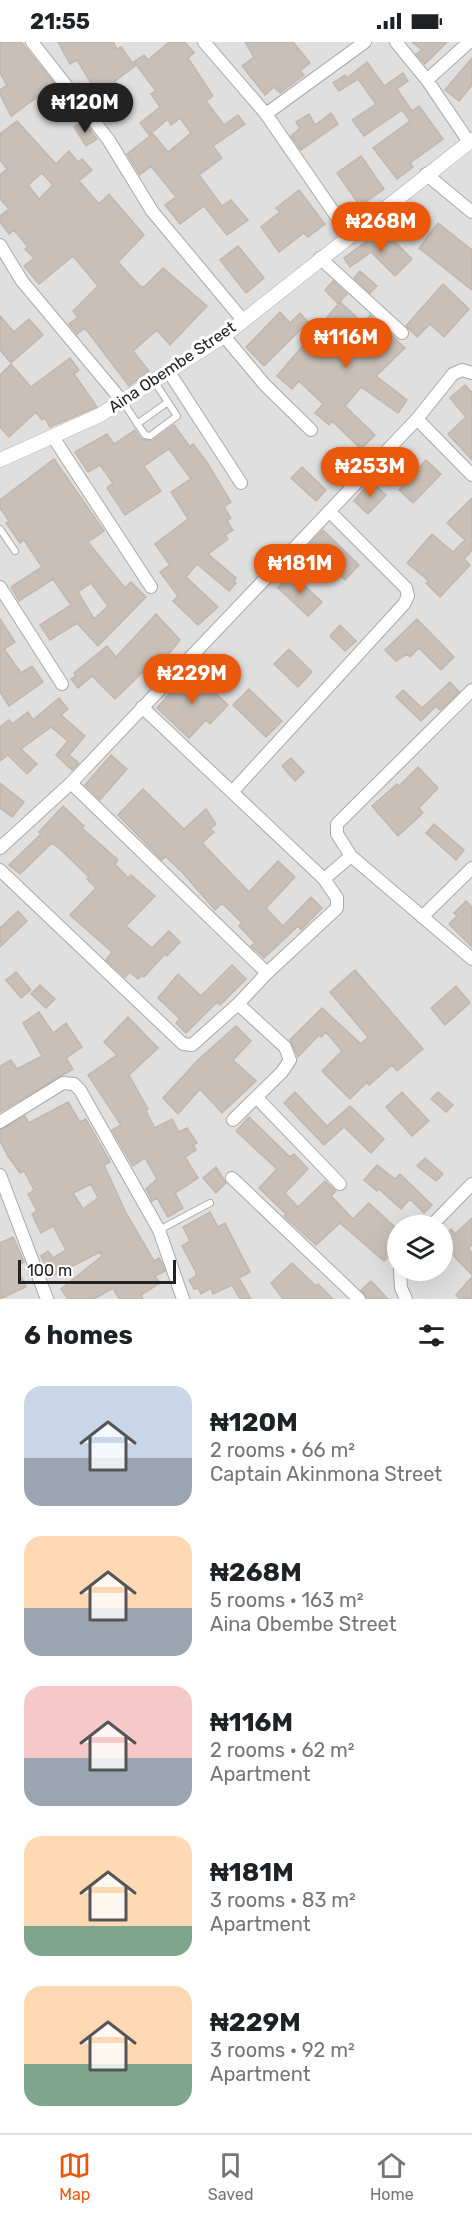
<!DOCTYPE html>
<meta charset="utf-8">
<style>
body{margin:0;font-family:Rubik,sans-serif;background:#f2f2f2;color:#202124;height:100vh;display:flex;flex-direction:column;font-size:22px;white-space:nowrap}
*{box-sizing:border-box;margin:0}
p{font-size:20px;color:#757577}
.icon{flex:none;width:33px;height:33px;fill:none;stroke:currentColor;stroke-width:2;stroke-linecap:round;stroke-linejoin:round}
.map{position:relative;height:1257px;overflow:hidden}
.side{display:flex;flex-direction:column;background:#fff;flex:1}
.side>*{flex:none}
.fabs{position:absolute;left:387px;top:1173px;display:grid;gap:12px}
.fabs a{display:grid;place-items:center;width:66px;height:66px;border-radius:50%;background:#fff;box-shadow:0 6px 24px #0002;font-size:30px}
.scale{position:absolute;left:18px;bottom:15px;width:158px;box-sizing:border-box;padding-left:6px;border:3px solid #222;border-top:0;font-size:16px;line-height:21px;white-space:nowrap;color:#222;-webkit-text-stroke:4px #fff;paint-order:stroke}
.price{position:absolute;translate:-50% -51px;padding:0 14px;border-radius:21px;background:#ea580c;color:#fff;font-size:20px;line-height:39px;filter:drop-shadow(0 2px 3px #0008)}
.price::after{content:'';position:absolute;left:50%;top:36px;width:18px;height:14px;margin-left:-9px;background:inherit;clip-path:polygon(0 0,100% 0,50% 100%)}
.price.current{background:#222;color:#fff}
ul{padding:0;list-style:none}
li{display:flex;align-items:center;gap:18px;height:150px;padding:0 24px}
li span{display:grid;place-items:center;flex:none;width:168px;height:120px;border-radius:18px;color:#555}
li>.icon{margin-inline-start:auto}
span .icon{width:72px;height:72px;fill:#fffc;stroke-width:1}
li b{font-size:26px}
h2{display:flex;justify-content:space-between;align-items:center;height:72px;padding:0 24px;font-size:26px}
.status{display:flex;justify-content:space-between;align-items:center;height:42px;padding:0 30px;background:#fff;direction:ltr}
.status svg{height:16px;fill:currentColor}
.dock{display:flex;justify-content:space-around;align-items:center;height:84px;border-top:2px solid #e0e0e0;background:#fff;font-size:16px;color:#757577}
.dock a{display:grid;justify-items:center;gap:3px}
.dock .current{color:#ea580c}
.map>svg:first-child{display:block}
</style>
<div class="status"><b>21:55</b><svg viewBox="0 0 49 12"><path d="M0 12V9h3v3zM5 12V6h3v6zM10 12V3h3v9zM15 12V0h3v12zM26 1h20v11H26zM47 4h2v5h-2z"/></svg></div>
<div class="map">
<svg width="472" height="1257" viewBox="0 0 472 1257">
<rect width="100%" height="100%" fill="#f2efe9"/>
<path fill="#e0dfdf" fill-rule="evenodd" d="M 0,0 L 472,0 L 472,1257 L 0,1257 ZM 398,1184 L 442,1184 L 442,1228 L 398,1228 Z"/>
<path fill="#c7bfb8" stroke="#c4b6ab" stroke-width="1.5" fill-rule="evenodd" d="M 0,0 L 21,0 L 55,42 L 11,74 L 0,52 L 0,48 L 7,43 L 0,31 Z
M 58,0 L 113,0 L 117,7 L 121,5 L 135,24 L 115,39 L 127,61 L 112,69 L 98,43 L 94,46 L 77,18 L 70,22 Z
M 169,0 L 185,0 L 194,11 L 188,16 L 213,54 L 206,59 L 224,83 L 238,73 L 245,82 L 213,104 L 222,116 L 199,133 L 222,164 L 231,158 L 248,178 L 227,193 L 204,164 L 180,182 L 165,163 L 176,155 L 151,124 L 140,133 L 127,112 L 153,92 L 168,110 L 191,91 L 180,76 L 171,83 L 168,77 L 149,93 L 140,81 L 160,65 L 151,52 L 156,49 L 134,20 L 144,13 L 148,18 Z
M 245,0 L 293,0 L 310,21 L 300,29 L 304,33 L 280,51 L 274,45 L 265,53 L 242,24 L 254,15 Z
M 412,0 L 447,0 L 425,22 L 416,12 L 422,8 Z
M 472,16 L 472,43 L 459,59 L 445,48 Z
M 367,20 L 384,44 L 403,31 L 408,39 L 397,47 L 412,69 L 419,64 L 443,97 L 410,121 L 413,125 L 397,137 L 373,106 L 410,79 L 402,68 L 364,94 L 352,78 L 376,62 L 358,37 L 339,49 L 333,41 L 345,33 L 347,36 Z
M 331,71 L 338,82 L 301,108 L 291,94 L 300,86 L 296,80 L 309,72 L 315,83 Z
M 17,79 L 56,122 L 69,109 L 78,120 L 82,117 L 92,128 L 79,139 L 99,162 L 109,152 L 144,193 L 118,220 L 140,244 L 144,245 L 163,226 L 207,264 L 170,303 L 157,288 L 133,309 L 149,329 L 129,344 L 85,286 L 77,292 L 69,282 L 78,275 L 73,269 L 98,244 L 73,214 L 39,242 L 24,224 L 34,216 L 25,207 L 28,205 L 14,188 L 9,192 L 0,180 L 0,174 L 9,167 L 0,157 L 0,133 L 7,127 L 0,118 L 0,92 ZM 42,131 L 53,143 L 39,157 L 28,143 Z
M 83,79 L 97,97 L 86,104 L 74,85 Z
M 361,114 L 384,147 L 360,164 L 337,131 Z
M 299,148 L 325,182 L 308,195 L 304,191 L 279,210 L 261,185 L 280,170 L 276,166 Z
M 438,181 L 472,208 L 472,248 L 419,206 Z
M 382,188 L 390,200 L 393,198 L 412,217 L 395,234 L 371,210 L 350,225 L 344,216 Z
M 238,204 L 264,236 L 246,251 L 220,218 Z
M 360,229 L 377,244 L 370,251 L 354,236 Z
M 333,239 L 347,252 L 338,262 L 325,248 Z
M 443,242 L 469,267 L 444,295 L 430,282 L 417,295 L 406,284 Z
M 340,260 L 363,281 L 370,273 L 405,306 L 376,334 L 407,358 L 398,371 L 361,345 L 345,364 L 375,393 L 361,407 L 332,379 L 329,383 L 315,371 L 323,362 L 299,339 L 292,347 L 277,334 Z
M 280,270 L 290,281 L 300,271 L 308,280 L 264,324 L 246,305 Z
M 0,274 L 14,290 L 29,277 L 43,293 L 11,321 L 0,308 Z
M 70,316 L 79,328 L 74,332 L 97,365 L 50,385 L 45,376 L 42,378 L 36,370 L 9,395 L 0,385 L 0,333 L 11,322 L 31,345 Z
M 465,343 L 472,351 L 472,418 L 448,392 L 466,375 L 450,356 Z
M 174,383 L 190,405 L 193,402 L 206,419 L 231,460 L 224,465 L 231,476 L 227,479 L 233,488 L 225,493 L 228,497 L 208,512 L 236,536 L 234,539 L 236,541 L 229,549 L 197,522 L 186,535 L 218,565 L 198,583 L 173,559 L 178,554 L 160,530 L 170,523 L 155,502 L 188,477 L 171,450 L 191,437 L 169,407 L 144,424 L 161,449 L 125,473 L 107,446 L 113,441 L 100,423 L 88,430 L 75,410 L 107,392 L 114,402 L 135,388 L 141,397 L 152,399 Z
M 54,417 L 104,489 L 88,500 L 125,546 L 131,540 L 146,555 L 98,604 L 77,581 L 50,598 L 40,583 L 71,563 L 53,537 L 19,559 L 11,545 L 42,525 L 24,498 L 20,501 L 6,481 L 9,479 L 0,466 L 0,458 ZM 91,541 L 108,564 L 94,577 L 78,550 Z
M 426,418 L 441,432 L 413,461 L 399,448 Z
M 302,425 L 326,448 L 316,459 L 291,436 Z
M 371,439 L 386,453 L 368,472 L 354,459 Z
M 472,456 L 472,508 L 464,517 L 470,523 L 440,555 L 426,541 L 429,539 L 407,521 L 432,492 L 453,510 L 465,498 L 447,481 Z
M 323,488 L 359,523 L 345,538 L 327,522 L 330,519 L 310,501 Z
M 291,531 L 322,560 L 308,574 L 278,546 Z
M 156,572 L 180,598 L 151,634 L 145,628 L 115,657 L 92,634 L 78,646 L 71,637 L 76,634 L 74,631 L 107,604 L 116,615 Z
M 0,577 L 15,600 L 4,607 L 21,631 L 32,624 L 43,640 L 9,664 L 0,650 Z
M 417,577 L 454,615 L 441,628 L 419,606 L 410,615 L 407,612 L 396,619 L 385,608 Z
M 340,583 L 356,599 L 345,609 L 330,594 Z
M 289,607 L 312,630 L 298,645 L 274,622 Z
M 191,628 L 228,663 L 210,682 L 206,678 L 189,696 L 157,666 Z
M 450,640 L 459,650 L 440,668 L 436,664 L 421,679 L 396,655 L 403,648 L 422,666 Z
M 249,647 L 282,679 L 266,695 L 233,663 Z
M 59,656 L 68,667 L 61,673 L 85,694 L 69,713 L 79,721 L 72,728 L 56,713 L 68,699 L 51,685 L 21,707 L 37,722 L 27,732 L 8,713 L 0,719 L 0,685 L 9,678 L 12,682 L 28,670 L 33,678 Z
M 111,713 L 127,727 L 100,758 L 85,743 Z
M 291,716 L 304,730 L 295,739 L 282,724 Z
M 418,725 L 438,746 L 419,766 L 423,771 L 398,794 L 372,764 L 397,742 L 399,744 Z
M 0,741 L 24,760 L 12,775 L 0,766 Z
M 143,747 L 184,787 L 206,767 L 216,782 L 210,787 L 214,790 L 202,801 L 249,850 L 278,819 L 295,835 L 266,866 L 283,884 L 311,855 L 322,866 L 301,888 L 298,884 L 264,916 L 251,904 L 255,901 L 239,884 L 242,881 L 222,861 L 215,868 L 182,830 L 165,814 L 162,818 L 118,773 Z
M 63,764 L 84,784 L 82,786 L 118,818 L 115,822 L 128,836 L 131,833 L 155,854 L 126,884 L 152,906 L 169,889 L 180,900 L 167,914 L 165,912 L 144,935 L 142,933 L 138,937 L 130,930 L 125,935 L 106,918 L 112,910 L 70,873 L 96,846 L 87,837 L 89,835 L 60,807 L 52,801 L 20,832 L 9,823 L 41,792 L 39,790 Z
M 434,782 L 464,808 L 456,818 L 426,791 Z
M 466,859 L 472,865 L 472,905 L 449,882 L 457,874 L 454,871 Z
M 18,869 L 27,879 L 0,905 L 0,886 Z
M 232,923 L 246,937 L 220,963 L 217,960 L 186,991 L 176,981 L 180,977 L 158,956 L 178,932 L 201,954 Z
M 355,928 L 423,1007 L 397,1029 L 392,1023 L 369,1043 L 367,1040 L 350,1057 L 322,1029 L 342,1009 L 326,990 L 321,995 L 319,993 L 298,1015 L 290,998 L 322,966 L 361,1002 L 368,995 L 330,950 Z
M 16,930 L 31,948 L 21,956 L 6,938 Z
M 40,943 L 55,957 L 46,966 L 31,952 Z
M 456,944 L 470,961 L 445,983 L 431,966 Z
M 39,970 L 53,991 L 66,981 L 82,1005 L 66,1016 L 73,1027 L 0,1070 L 0,1024 L 11,1018 L 17,1027 L 42,1014 L 23,981 Z
M 128,975 L 158,1006 L 129,1033 L 148,1067 L 146,1069 L 155,1086 L 172,1077 L 179,1090 L 187,1086 L 197,1101 L 193,1103 L 196,1108 L 185,1115 L 198,1136 L 175,1151 L 183,1166 L 168,1175 L 157,1156 L 152,1159 L 146,1147 L 157,1137 L 145,1116 L 133,1124 L 112,1088 L 121,1083 L 88,1033 L 117,1013 L 104,1000 Z
M 236,984 L 251,999 L 233,1018 L 256,1039 L 222,1071 L 200,1047 L 178,1072 L 163,1056 L 198,1018 Z
M 295,1050 L 327,1084 L 350,1064 L 384,1097 L 371,1111 L 344,1085 L 324,1103 L 284,1061 Z
M 402,1050 L 429,1079 L 412,1094 L 386,1065 Z
M 438,1050 L 453,1063 L 446,1070 L 431,1057 Z
M 68,1060 L 80,1080 L 86,1077 L 110,1120 L 104,1123 L 126,1171 L 154,1219 L 159,1216 L 162,1221 L 165,1229 L 155,1234 L 160,1241 L 141,1253 L 143,1257 L 119,1257 L 113,1246 L 94,1257 L 68,1257 L 61,1247 L 102,1214 L 100,1210 L 51,1235 L 41,1214 L 48,1209 L 53,1216 L 66,1208 L 53,1184 L 41,1191 L 32,1172 L 37,1169 L 28,1152 L 34,1148 L 24,1129 L 20,1131 L 8,1114 L 0,1099 L 0,1088 L 25,1074 L 29,1081 ZM 91,1142 L 98,1156 L 83,1167 L 73,1151 Z
M 249,1075 L 290,1115 L 294,1112 L 308,1127 L 285,1151 L 298,1165 L 325,1139 L 336,1149 L 331,1154 L 353,1177 L 369,1161 L 398,1188 L 398,1198 L 390,1206 L 394,1209 L 384,1219 L 340,1181 L 316,1203 L 284,1174 L 286,1172 L 259,1146 L 277,1127 L 236,1089 Z
M 425,1116 L 443,1132 L 436,1139 L 417,1124 Z
M 377,1123 L 395,1137 L 400,1132 L 432,1163 L 424,1171 L 410,1157 L 401,1167 L 379,1147 L 377,1149 L 364,1138 Z
M 216,1125 L 226,1141 L 216,1151 L 203,1136 Z
M 210,1170 L 218,1185 L 225,1181 L 250,1230 L 239,1236 L 251,1257 L 240,1257 L 232,1243 L 213,1252 L 211,1246 L 201,1252 L 198,1246 L 194,1247 L 189,1238 L 196,1234 L 196,1230 L 182,1204 L 190,1199 L 183,1185 Z
M 472,1176 L 472,1203 L 468,1206 L 472,1211 L 472,1233 L 449,1209 L 442,1216 L 442,1196 L 451,1187 L 455,1192 Z
M 13,1195 L 24,1220 L 16,1224 L 26,1245 L 0,1257 L 0,1201 Z
M 292,1221 L 316,1244 L 318,1242 L 333,1257 L 283,1257 L 271,1241 Z
M 472,1235 L 472,1257 L 460,1257 L 456,1253 Z
M 371,1239 L 388,1257 L 367,1256 L 361,1248 Z"/>
<g fill="none" stroke-linecap="round" stroke-linejoin="round">
<defs>
<path id="service" d="M 123,360 L 145,393 L 150,394 L 177,374 L 154,339
M 137,382 L 168,360
M 0,487 L 15,509
M 159,1188 L 210,1161"/>
<path id="minor" d="M 32,0 L 108,97 L 152,169 L 242,277
M 204,0 L 266,72 L 350,194
M 396,0 L 427,38 L 469,100
M 427,38 L 469,0
M 266,72 L 365,0
M 426,132 L 472,170
M 0,203 L 22,239 L 123,360
M 320,216 L 402,291
M 224,294 L 265,343 L 311,388
M 169,330 L 241,441
M 417,377 L 472,433
M 53,395 L 151,545
M 0,545 L 62,642
M 472,648 L 337,782 L 337,792 L 351,814 L 472,917
M 142,665 L 324,837 L 351,814
M 233,749 L 404,562 L 408,554 L 406,546 L 329,469
M 0,806 L 71,741
M 0,828 L 183,1002 L 192,1003 L 238,962 L 267,931
M 324,837 L 337,856 L 337,866 L 267,931 L 71,741 L 417,377 L 453,332 L 462,328 L 472,331
M 422,875 L 472,826
M 257,1056 L 340,1142
M 233,1078 L 282,1030 L 290,1018 L 285,1005 L 238,962
M 0,1080 L 63,1041 L 74,1042 L 80,1048 L 159,1188 L 183,1257
M 0,1133 L 47,1257
M 232,1136 L 359,1257
M 431,1184 L 472,1142
M 400,1228 L 401,1246 L 406,1257"/>
<path id="tertiary" d="M 0,418 L 100,373 L 224,294 L 472,98"/>
</defs>
<use href="#service" stroke="#a9a9a9" stroke-width="8"/>
<use href="#minor" stroke="#a9a9a9" stroke-width="14"/>
<use href="#tertiary" stroke="#a9a9a9" stroke-width="15"/>
<use href="#service" stroke="#fff" stroke-width="6"/>
<use href="#minor" stroke="#fff" stroke-width="12"/>
<use href="#tertiary" stroke="#fff" stroke-width="14"/>
</g>
<g text-anchor="middle" dominant-baseline="central" stroke-width="6" stroke-linejoin="round" paint-order="stroke">
<g font-size="16" fill="#222" stroke="#fff">
<text transform="translate(172 325) rotate(-34)">Aina Obembe Street</text>
</g>
</g>
</svg>
<div class="fabs">
<a><svg class="icon" aria-label="layers" viewBox="0 0 24 24"><path d="M12 4l9 5-9 5-9-5zM3 14l9 5 9-5"/></svg></a>
</div>
<div class="scale">100 m</div>
<b class="price current" style="left:85px;top:92px">₦120M</b>
<b class="price" style="left:381px;top:211px">₦268M</b>
<b class="price" style="left:346px;top:327px">₦116M</b>
<b class="price" style="left:370px;top:456px">₦253M</b>
<b class="price" style="left:300px;top:553px">₦181M</b>
<b class="price" style="left:192px;top:663px">₦229M</b>
</div>
<section class="side">
<h2>6 homes<svg class="icon" aria-label="filters" viewBox="0 0 24 24"><path d="M4 7h16M4 17h16"/><circle cx="9" cy="7" r="2"/><circle cx="15" cy="17" r="2"/></svg></h2>
<ul>
<li><span style="background:linear-gradient(#c9d6e8 60%,#9aa5b1 0)"><svg class="icon" aria-label="home" viewBox="0 0 24 24"><path d="M3 11l9-7 9 7M6 9v11h12V9"/></svg></span><div><b>₦120M</b><p>2 rooms · 66 m²</p><p>Captain Akinmona Street</p></div></li>
<li><span style="background:linear-gradient(#ffd9b3 60%,#9aa5b1 0)"><svg class="icon" aria-label="home" viewBox="0 0 24 24"><path d="M3 11l9-7 9 7M6 9v11h12V9"/></svg></span><div><b>₦268M</b><p>5 rooms · 163 m²</p><p>Aina Obembe Street</p></div></li>
<li><span style="background:linear-gradient(#f6c9c9 60%,#9aa5b1 0)"><svg class="icon" aria-label="home" viewBox="0 0 24 24"><path d="M3 11l9-7 9 7M6 9v11h12V9"/></svg></span><div><b>₦116M</b><p>2 rooms · 62 m²</p><p>Apartment</p></div></li>
<li><span style="background:linear-gradient(#ffd9b3 75%,#7fa58c 0)"><svg class="icon" aria-label="home" viewBox="0 0 24 24"><path d="M3 11l9-7 9 7M6 9v11h12V9"/></svg></span><div><b>₦181M</b><p>3 rooms · 83 m²</p><p>Apartment</p></div></li>
<li><span style="background:linear-gradient(#ffd9b3 65%,#7fa58c 0)"><svg class="icon" aria-label="home" viewBox="0 0 24 24"><path d="M3 11l9-7 9 7M6 9v11h12V9"/></svg></span><div><b>₦229M</b><p>3 rooms · 92 m²</p><p>Apartment</p></div></li>
</ul>
</section>
<nav class="dock">
<a class="current"><svg class="icon" aria-label="map" viewBox="0 0 24 24"><path d="M3 6l6-2 6 2 6-2v14l-6 2-6-2-6 2zM9 4v14M15 6v14"/></svg>Map</a>
<a><svg class="icon" aria-label="saved" viewBox="0 0 24 24"><path d="M7 4h10v16l-5-4-5 4z"/></svg>Saved</a>
<a><svg class="icon" aria-label="home" viewBox="0 0 24 24"><path d="M3 11l9-7 9 7M6 9v11h12V9"/></svg>Home</a>
</nav>
